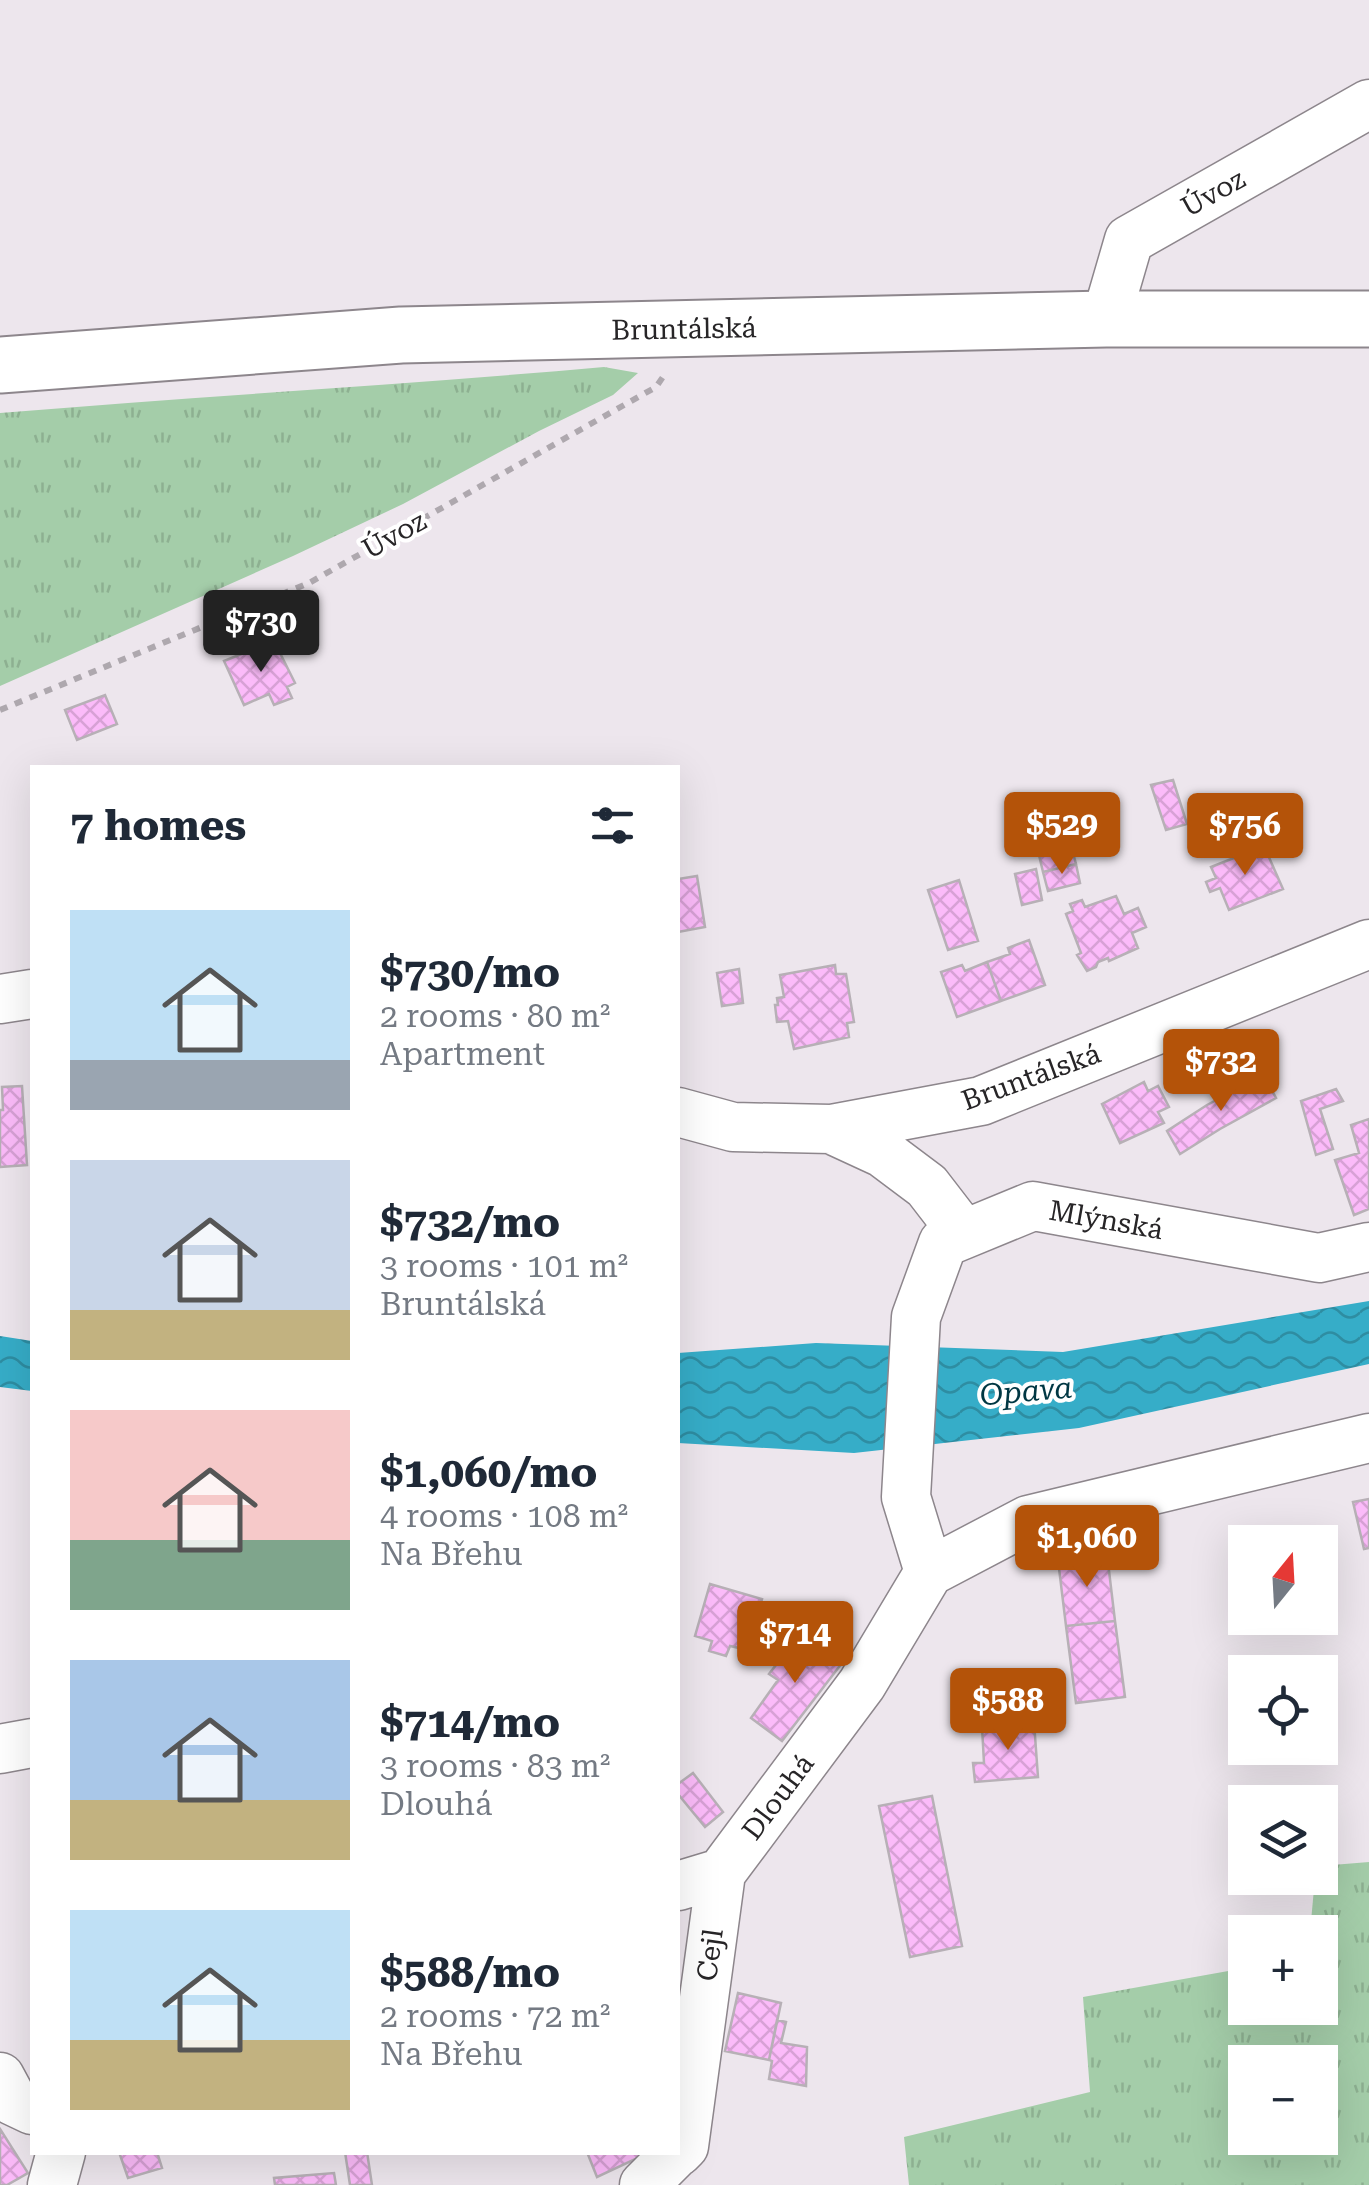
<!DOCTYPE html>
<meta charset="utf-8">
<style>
body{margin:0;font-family:"Roboto Serif",serif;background:#f2f2f3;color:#1f2937;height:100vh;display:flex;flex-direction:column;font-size:38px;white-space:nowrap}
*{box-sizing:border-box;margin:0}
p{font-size:32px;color:#747a83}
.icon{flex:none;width:55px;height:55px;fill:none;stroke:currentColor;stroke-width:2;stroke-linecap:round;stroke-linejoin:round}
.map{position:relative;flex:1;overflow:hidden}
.drawer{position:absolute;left:30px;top:765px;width:650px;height:1390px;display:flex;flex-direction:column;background:#fff;border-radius:0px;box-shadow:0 10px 40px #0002}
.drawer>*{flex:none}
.needle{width:65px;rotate:18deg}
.fabs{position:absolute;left:1228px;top:1525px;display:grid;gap:20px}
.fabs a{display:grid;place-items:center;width:110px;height:110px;border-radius:0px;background:#fff;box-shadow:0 10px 40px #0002;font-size:50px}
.price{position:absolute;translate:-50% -85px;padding:0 22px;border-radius:10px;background:#b45309;color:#fff;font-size:32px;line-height:65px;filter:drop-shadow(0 2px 5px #0008)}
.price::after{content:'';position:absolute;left:50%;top:60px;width:30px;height:22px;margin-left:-15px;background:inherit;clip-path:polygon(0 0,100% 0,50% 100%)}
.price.current{background:#222;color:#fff}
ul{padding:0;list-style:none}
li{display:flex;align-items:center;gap:30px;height:250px;padding:0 40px}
li span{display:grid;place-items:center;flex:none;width:280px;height:200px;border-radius:0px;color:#555}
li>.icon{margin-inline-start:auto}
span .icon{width:120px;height:120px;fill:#fffc;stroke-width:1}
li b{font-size:42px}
h2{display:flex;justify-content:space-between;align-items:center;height:120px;padding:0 40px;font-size:42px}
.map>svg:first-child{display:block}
</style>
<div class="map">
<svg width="1369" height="2185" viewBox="0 0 1369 2185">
<defs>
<pattern id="grass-tufts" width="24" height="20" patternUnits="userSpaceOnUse" patternTransform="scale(2.5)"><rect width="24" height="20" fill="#a4cda9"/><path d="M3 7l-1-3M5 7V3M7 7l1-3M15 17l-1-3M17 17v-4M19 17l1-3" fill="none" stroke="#8db091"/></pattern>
<pattern id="water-waves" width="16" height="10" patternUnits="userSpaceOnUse" patternTransform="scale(2.5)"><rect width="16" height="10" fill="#36adc8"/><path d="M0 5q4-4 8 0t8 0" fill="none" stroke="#2e8da2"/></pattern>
<pattern id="building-cross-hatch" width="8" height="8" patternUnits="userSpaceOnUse" patternTransform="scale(2.5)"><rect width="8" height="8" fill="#fbbbf9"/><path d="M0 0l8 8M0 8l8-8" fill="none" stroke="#d7a1d5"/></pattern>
</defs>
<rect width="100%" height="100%" fill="#ede6ed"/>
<path fill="url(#grass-tufts)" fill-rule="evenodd" d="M 604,367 L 638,373 L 613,395 L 539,431 L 403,504 L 293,556 L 0,686 L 0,413 C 201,396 403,385 604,367 Z
M 1369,1862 L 1369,2185 L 909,2185 L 904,2137 L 1090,2092 L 1083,1997 L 1245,1968 L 1245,2008 L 1320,2008 L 1320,1932 L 1310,1932 L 1315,1878 L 1320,1878 L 1320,1866 ZM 1245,2062 L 1320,2062 L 1320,2138 L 1245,2138 Z"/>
<path fill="url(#water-waves)" d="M 1369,1301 L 1369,1364 L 1079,1428 L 854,1453 L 678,1443 L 678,1353 L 816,1343 L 1063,1352 Z
M 0,1336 L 32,1341 L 32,1391 L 0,1387 Z"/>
<path fill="url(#building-cross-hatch)" stroke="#b7b0b6" stroke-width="2.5" d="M 274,641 L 295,683 L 287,687 L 292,698 L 274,705 L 269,694 L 244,705 L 224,661 Z
M 105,695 L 117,724 L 77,740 L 65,710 Z
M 1173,780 L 1187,824 L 1166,830 L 1151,785 Z
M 1240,808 L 1243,824 L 1208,832 L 1203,818 Z
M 1066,826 L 1076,864 L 1043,872 L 1034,834 Z
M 1264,846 L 1283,889 L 1229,910 L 1220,888 L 1210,892 L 1206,882 L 1216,878 L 1211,867 Z
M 1076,864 L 1080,883 L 1048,891 L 1043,872 Z
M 1036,869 L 1042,900 L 1022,905 L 1015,874 Z
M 697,876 L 705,927 L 678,932 L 678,879 Z
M 959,880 L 978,941 L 948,950 L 928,890 Z
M 1116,896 L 1124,914 L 1138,908 L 1146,927 L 1132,933 L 1138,948 L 1109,961 L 1108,958 L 1098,962 L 1096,967 L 1087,971 L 1077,955 L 1081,953 L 1066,914 L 1073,911 L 1070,904 L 1082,900 L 1085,907 Z
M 1029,940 L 1045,985 L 1001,1001 L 987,962 L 1010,954 L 1008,948 Z
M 987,962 L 1001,1001 L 957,1017 L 941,972 L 962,965 L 965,971 Z
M 835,965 L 836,974 L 846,974 L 854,1022 L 847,1023 L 849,1037 L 794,1049 L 788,1021 L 777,1022 L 775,1005 L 778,1005 L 777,998 L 784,997 L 780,975 Z
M 739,969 L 743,1003 L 722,1006 L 717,973 Z
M 1264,1075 L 1276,1098 L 1220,1129 L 1180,1154 L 1167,1131 L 1207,1105 Z
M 1144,1082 L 1148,1091 L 1158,1086 L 1169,1107 L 1158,1112 L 1164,1123 L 1120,1143 L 1102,1104 Z
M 22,1086 L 27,1165 L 0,1167 L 0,1110 L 3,1110 L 2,1087 Z
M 1336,1089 L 1343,1101 L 1320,1109 L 1333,1149 L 1316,1155 L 1301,1101 Z
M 1369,1119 L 1369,1209 L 1354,1215 L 1335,1160 L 1359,1153 L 1351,1125 Z
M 1369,1499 L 1369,1548 L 1364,1549 L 1353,1502 Z
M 1107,1554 L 1115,1621 L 1066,1626 L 1058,1560 Z
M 1245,1576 L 1245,1618 L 1283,1618 L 1284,1626 L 1245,1633 L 1242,1613 L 1237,1609 L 1237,1602 L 1240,1597 L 1237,1578 Z
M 710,1584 L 762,1599 L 748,1650 L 730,1646 L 726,1656 L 709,1651 L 712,1641 L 695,1636 Z
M 1115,1621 L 1125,1697 L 1076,1703 L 1066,1626 Z
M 801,1633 L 842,1663 L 782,1741 L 751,1718 L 778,1680 L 769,1674 Z
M 1034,1722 L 1038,1777 L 975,1782 L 973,1763 L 984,1763 L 982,1727 Z
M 693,1773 L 723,1812 L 705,1827 L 678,1794 L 678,1784 Z
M 932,1796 L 962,1946 L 910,1957 L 879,1806 Z
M 738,1993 L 781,2003 L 769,2060 L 725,2051 Z
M 777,2020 L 786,2022 L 781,2043 L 807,2047 L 806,2086 L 769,2079 L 772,2061 L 769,2060 Z
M 0,2129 L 28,2173 L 7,2185 L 0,2185 Z
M 119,2152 L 157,2152 L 162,2168 L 128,2178 Z
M 345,2152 L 367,2152 L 372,2185 L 350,2185 Z
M 587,2152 L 640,2152 L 642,2156 L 597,2177 Z
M 334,2173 L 336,2185 L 275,2185 L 274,2178 Z"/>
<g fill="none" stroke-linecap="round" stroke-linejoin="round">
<defs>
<path id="minor" d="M 1106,319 L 1129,240 L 1369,104
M 0,999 L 32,994
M 678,1112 L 733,1127 L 831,1129 L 981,1101 L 1369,944
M 831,1129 L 883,1153 L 927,1186 L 964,1234
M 929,1572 L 906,1497 L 916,1317 L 943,1243 L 1033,1206 L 1319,1258 L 1369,1247
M 0,1749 L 32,1743
M 678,1886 L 721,1873 L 862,1684 L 929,1572 L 1028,1520 L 1369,1438
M 0,2077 L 13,2101 L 32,2110
M 678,2152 L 684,2146 L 721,1873
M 52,2185 L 61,2152
M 644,2185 L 677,2152"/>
<path id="major" d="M 0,365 L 401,335 L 1106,319 L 1369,319"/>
</defs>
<use href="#minor" stroke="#8d868c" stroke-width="51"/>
<use href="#major" stroke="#8d868c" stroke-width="59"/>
<path stroke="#aea8ae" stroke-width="6" stroke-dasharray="8 8" stroke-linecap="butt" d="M 0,710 L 309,583 L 656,387 L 665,374"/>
<use href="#minor" stroke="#fff" stroke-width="48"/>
<use href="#major" stroke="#fff" stroke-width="55"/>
</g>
<g text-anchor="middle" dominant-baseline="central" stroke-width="8" stroke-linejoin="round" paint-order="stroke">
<g font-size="28" fill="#272527" stroke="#fff">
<text transform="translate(1213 193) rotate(-29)">Úvoz</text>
<text transform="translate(684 329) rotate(-1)">Bruntálská</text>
<text transform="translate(394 535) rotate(-29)">Úvoz</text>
<text transform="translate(1031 1077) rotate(-20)">Bruntálská</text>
<text transform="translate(1106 1220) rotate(10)">Mlýnská</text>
<text transform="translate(778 1797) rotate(-53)">Dlouhá</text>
<text transform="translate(710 1955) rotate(-82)">Cejl</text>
</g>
<g font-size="30" font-style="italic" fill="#003743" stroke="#fff">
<text transform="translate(1026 1391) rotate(-5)">Opava</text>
</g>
</g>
</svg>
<div class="fabs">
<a><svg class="needle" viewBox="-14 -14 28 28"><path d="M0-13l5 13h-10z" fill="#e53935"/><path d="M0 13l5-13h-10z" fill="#747a83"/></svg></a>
<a><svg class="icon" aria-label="locate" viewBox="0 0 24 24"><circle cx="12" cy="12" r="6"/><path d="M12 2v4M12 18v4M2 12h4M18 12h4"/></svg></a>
<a><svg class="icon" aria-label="layers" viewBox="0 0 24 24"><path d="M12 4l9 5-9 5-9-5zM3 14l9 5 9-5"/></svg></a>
<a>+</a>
<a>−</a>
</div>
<b class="price current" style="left:261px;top:675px">$730</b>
<b class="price" style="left:1062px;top:877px">$529</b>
<b class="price" style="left:1245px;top:878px">$756</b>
<b class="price" style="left:1221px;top:1114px">$732</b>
<b class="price" style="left:1087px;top:1590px">$1,060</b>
<b class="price" style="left:795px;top:1686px">$714</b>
<b class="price" style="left:1008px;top:1753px">$588</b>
<section class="drawer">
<h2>7 homes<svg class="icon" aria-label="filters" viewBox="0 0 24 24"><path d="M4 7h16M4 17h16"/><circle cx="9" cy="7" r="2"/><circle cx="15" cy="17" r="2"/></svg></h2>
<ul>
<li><span style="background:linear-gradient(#bfe0f5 75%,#9aa5b1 0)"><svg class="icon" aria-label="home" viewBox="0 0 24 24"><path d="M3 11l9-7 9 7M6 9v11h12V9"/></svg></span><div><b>$730/mo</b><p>2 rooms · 80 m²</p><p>Apartment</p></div></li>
<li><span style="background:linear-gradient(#c9d6e8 75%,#c2b280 0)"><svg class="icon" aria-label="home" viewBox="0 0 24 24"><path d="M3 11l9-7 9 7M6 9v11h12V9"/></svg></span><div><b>$732/mo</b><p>3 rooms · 101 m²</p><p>Bruntálská</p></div></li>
<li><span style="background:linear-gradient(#f6c9c9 65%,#7fa58c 0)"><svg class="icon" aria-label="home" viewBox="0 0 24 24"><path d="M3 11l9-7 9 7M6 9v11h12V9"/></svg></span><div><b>$1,060/mo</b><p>4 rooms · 108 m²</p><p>Na Břehu</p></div></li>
<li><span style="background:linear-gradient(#a9c7e8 70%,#c2b280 0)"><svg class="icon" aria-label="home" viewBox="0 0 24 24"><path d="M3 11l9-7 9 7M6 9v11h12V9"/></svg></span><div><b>$714/mo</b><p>3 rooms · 83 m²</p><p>Dlouhá</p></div></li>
<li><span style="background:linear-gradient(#bfe0f5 65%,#c2b280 0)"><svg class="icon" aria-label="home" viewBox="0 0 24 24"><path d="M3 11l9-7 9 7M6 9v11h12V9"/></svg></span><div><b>$588/mo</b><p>2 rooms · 72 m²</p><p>Na Břehu</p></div></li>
</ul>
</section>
</div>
